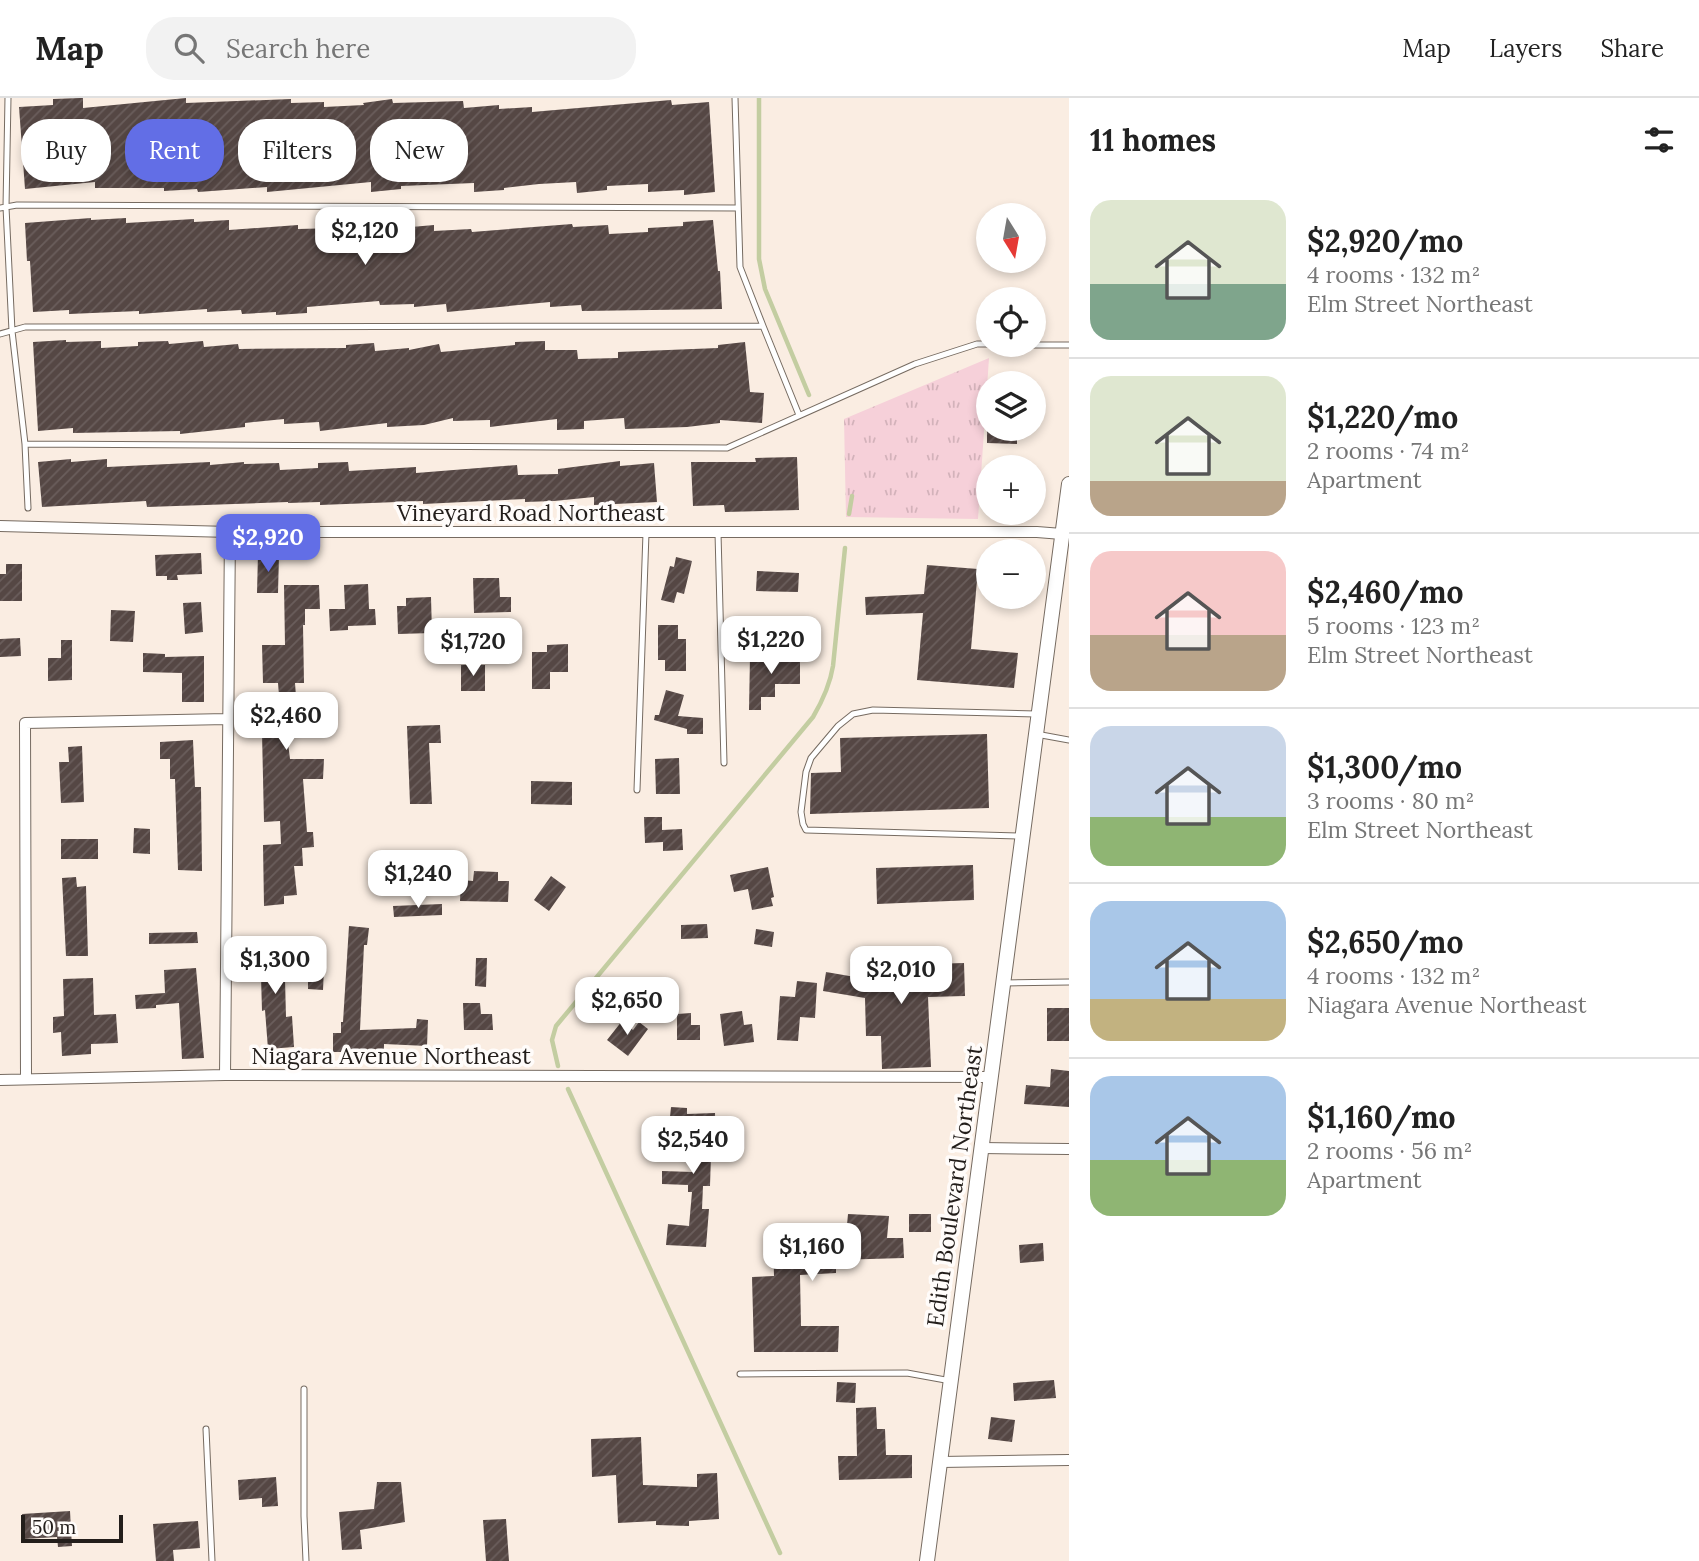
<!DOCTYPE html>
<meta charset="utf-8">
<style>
body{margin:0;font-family:Lora,serif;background:#f2f2f2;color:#222;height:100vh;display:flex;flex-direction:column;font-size:26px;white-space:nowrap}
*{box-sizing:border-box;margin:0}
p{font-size:23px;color:#767676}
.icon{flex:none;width:38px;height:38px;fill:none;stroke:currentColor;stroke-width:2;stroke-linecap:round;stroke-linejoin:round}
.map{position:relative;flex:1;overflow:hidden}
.details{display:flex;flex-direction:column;background:#fff;width:630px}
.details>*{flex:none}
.hud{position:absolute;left:21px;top:21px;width:665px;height:63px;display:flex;gap:14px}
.needle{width:46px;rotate:169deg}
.fabs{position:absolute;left:976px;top:105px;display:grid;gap:14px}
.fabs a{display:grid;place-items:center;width:70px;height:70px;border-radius:50%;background:#fff;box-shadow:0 4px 10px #0003;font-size:35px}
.scale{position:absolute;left:21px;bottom:18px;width:102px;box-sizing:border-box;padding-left:7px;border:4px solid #231e1b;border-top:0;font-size:19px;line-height:24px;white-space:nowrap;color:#231e1b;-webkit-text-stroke:5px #fffcfa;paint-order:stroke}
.price{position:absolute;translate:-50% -60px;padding:0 16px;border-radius:14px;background:#fff;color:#222;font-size:23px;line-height:46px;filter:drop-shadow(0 2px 4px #0008)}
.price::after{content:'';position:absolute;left:50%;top:42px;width:21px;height:16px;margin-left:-10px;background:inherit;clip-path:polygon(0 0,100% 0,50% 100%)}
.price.on{background:#626ee6;color:#fff}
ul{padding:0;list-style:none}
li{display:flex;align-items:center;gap:21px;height:175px;padding:0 21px}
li+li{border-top:2px solid #e0e0e0}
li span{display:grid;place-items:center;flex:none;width:196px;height:140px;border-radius:21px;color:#555}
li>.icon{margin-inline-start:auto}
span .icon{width:84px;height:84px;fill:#fffc;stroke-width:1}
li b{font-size:30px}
h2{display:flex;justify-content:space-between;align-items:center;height:84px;padding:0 21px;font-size:30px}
.chip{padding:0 24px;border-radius:28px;background:#fff;box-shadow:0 4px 10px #0003;font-size:24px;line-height:63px}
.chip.on{background:#626ee6;color:#fff}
header{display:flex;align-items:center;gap:42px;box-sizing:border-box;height:98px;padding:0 35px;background:#fff;border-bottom:2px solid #e0e0e0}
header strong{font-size:33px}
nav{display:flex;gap:38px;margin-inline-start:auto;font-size:24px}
.search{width:490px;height:63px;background:#f2f2f2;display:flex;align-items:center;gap:18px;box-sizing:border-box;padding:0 24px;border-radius:28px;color:#767676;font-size:26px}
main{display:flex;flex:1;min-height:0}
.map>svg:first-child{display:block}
</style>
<header>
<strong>Map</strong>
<div class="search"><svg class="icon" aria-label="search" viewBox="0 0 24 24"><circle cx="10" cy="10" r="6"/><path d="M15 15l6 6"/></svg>Search here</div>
<nav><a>Map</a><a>Layers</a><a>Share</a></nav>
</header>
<main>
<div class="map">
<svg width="1069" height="1463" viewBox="0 0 1069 1463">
<defs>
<pattern id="park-tufts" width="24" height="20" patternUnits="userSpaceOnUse" patternTransform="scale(1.75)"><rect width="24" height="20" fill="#f6d0d9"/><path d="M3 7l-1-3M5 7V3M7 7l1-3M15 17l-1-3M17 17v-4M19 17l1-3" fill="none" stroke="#d3b2ba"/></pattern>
<pattern id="building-hatch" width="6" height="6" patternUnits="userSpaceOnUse" patternTransform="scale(1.75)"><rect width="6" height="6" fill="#554744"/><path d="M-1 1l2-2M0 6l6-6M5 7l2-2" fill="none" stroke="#6a5e5c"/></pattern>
</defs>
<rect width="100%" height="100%" fill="#faede2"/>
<path fill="url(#park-tufts)" d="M 989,260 L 978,421 L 846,419 L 844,321 Z"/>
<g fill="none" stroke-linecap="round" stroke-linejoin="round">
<path stroke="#c3cda1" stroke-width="4.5" d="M 759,0 L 759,161 L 765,191 L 809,297
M 849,416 L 852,398
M 558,968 L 552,942 L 556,928 L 813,619 C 823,602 830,587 833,568 L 845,450
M 568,991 L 780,1455"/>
</g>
<path fill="url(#building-hatch)" d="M 80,0 L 83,0 L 83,10 L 186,0 L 186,5 L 291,1 L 291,5 L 324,4 L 324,9 L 364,7 L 363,5 L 392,1 L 393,5 L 463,3 L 464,10 L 499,7 L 499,11 L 532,9 L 532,14 L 671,2 L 672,7 L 709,4 L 715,94 L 684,97 L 684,92 L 648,94 L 648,86 L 607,88 L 607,92 L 577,95 L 576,84 L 539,86 L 504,90 L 504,92 L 474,94 L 474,85 L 401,88 L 401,91 L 371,94 L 371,84 L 267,94 L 267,89 L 198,94 L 197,91 L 164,93 L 164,90 L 95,90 L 95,84 L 25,91 L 19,9 L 53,7 L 53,1 Z
M 91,120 L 91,122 L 126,120 L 126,125 L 194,121 L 194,124 L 229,122 L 229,132 L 298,127 L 298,131 L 338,130 L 337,125 L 367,123 L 367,127 L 399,124 L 400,130 L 434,127 L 434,133 L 471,131 L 472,134 L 572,126 L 573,129 L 608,127 L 609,136 L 648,134 L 648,130 L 683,128 L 683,124 L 713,122 L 718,173 L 720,173 L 722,211 L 582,213 L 581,207 L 550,209 L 550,204 L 447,214 L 446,206 L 414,209 L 414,206 L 380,207 L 379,203 L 307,209 L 307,215 L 276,217 L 276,214 L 242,216 L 241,212 L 207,214 L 207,211 L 139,216 L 139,213 L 69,216 L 69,212 L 33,214 L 30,163 L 27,163 L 25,125 Z
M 66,242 L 66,244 L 101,243 L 101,250 L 138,248 L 138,244 L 168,243 L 169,246 L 203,243 L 204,249 L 238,246 L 239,251 L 346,250 L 346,247 L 374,245 L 375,253 L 409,250 L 409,252 L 439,246 L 441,254 L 515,247 L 515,244 L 545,243 L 545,252 L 577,252 L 578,261 L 618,260 L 618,254 L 718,250 L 718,247 L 745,244 L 750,294 L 764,295 L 762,325 L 720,322 L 720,325 L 687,329 L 625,331 L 624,320 L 584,323 L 584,331 L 557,332 L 557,321 L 490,329 L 490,322 L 453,323 L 453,320 L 424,327 L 387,329 L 387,325 L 320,333 L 319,324 L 284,326 L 284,321 L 245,325 L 245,329 L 180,336 L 180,333 L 73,335 L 73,330 L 38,333 L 33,244 Z
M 987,331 L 1017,331 L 1017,346 L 987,345 Z
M 797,359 L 799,412 L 725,414 L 724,407 L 693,408 L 691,364 L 756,364 L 755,360 Z
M 71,361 L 71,364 L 107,361 L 107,369 L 210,364 L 210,367 L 244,364 L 244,366 L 279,365 L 280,372 L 318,370 L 318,365 L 348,364 L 349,373 L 416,369 L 416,375 L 517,367 L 518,377 L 558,376 L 558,371 L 620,363 L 620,368 L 654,365 L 657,404 L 594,407 L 594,399 L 554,403 L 525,404 L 525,401 L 423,406 L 423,403 L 320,407 L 320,404 L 288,405 L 288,404 L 147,409 L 146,403 L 42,409 L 38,364 Z
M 201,455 L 202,476 L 177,477 L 178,482 L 167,482 L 167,478 L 156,478 L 155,457 Z
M 258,456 L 279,457 L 278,495 L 257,495 Z
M 676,459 L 692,463 L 684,496 L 677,494 L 674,505 L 661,502 L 670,468 L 674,469 Z
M 6,466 L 22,466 L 22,503 L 0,503 L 0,476 L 6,476 Z
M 927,467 L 978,471 L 971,551 L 1018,555 L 1014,590 L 917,582 L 923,515 L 866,517 L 865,499 L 924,496 Z
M 757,473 L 799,475 L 798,494 L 756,493 Z
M 473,480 L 499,480 L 500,499 L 511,499 L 511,514 L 474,515 Z
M 368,486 L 369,511 L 375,511 L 376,527 L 348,528 L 348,532 L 330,533 L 329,511 L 345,511 L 344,487 Z
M 284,487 L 319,487 L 320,511 L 305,511 L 305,527 L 303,527 L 304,585 L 295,585 L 297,612 L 284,613 L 290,661 L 324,661 L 323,681 L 303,681 L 307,734 L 313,734 L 314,749 L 302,750 L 303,768 L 294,768 L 297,797 L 284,798 L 284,806 L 264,808 L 263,747 L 281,746 L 280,723 L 264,724 L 262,635 L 259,612 L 280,610 L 278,585 L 263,585 L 262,547 L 285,547 Z
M 431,499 L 432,535 L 398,536 L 397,508 L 406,508 L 406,500 Z
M 201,504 L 203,534 L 185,536 L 183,505 Z
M 111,512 L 135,513 L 133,544 L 110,543 Z
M 658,527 L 678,527 L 678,541 L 686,541 L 686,573 L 665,573 L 665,562 L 658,562 Z
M 20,540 L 21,558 L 0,559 L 0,541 Z
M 61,542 L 72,542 L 72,582 L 48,583 L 48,560 L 61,560 Z
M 568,546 L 568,574 L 550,574 L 550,591 L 532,591 L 532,554 L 547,554 L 547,547 Z
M 143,555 L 165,556 L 165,559 L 204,558 L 204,604 L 182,604 L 182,575 L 143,574 Z
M 750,558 L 800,558 L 800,586 L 775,586 L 775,599 L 761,599 L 761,612 L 749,612 Z
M 461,567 L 485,567 L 485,593 L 461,593 Z
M 666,592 L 684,597 L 678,618 L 703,620 L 703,636 L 687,636 L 687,631 L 654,622 L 655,617 L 659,617 Z
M 440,627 L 441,645 L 429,645 L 432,706 L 410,706 L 407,628 Z
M 987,636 L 989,710 L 810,716 L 811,675 L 841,674 L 840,640 Z
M 193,642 L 195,689 L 201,689 L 202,773 L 178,772 L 175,681 L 170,681 L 170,661 L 160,661 L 160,644 Z
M 82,648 L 84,704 L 61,705 L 59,664 L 69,664 L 68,649 Z
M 679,660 L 680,696 L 656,696 L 655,661 Z
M 531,683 L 572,684 L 572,707 L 531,706 Z
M 644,719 L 662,719 L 662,732 L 682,731 L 683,752 L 663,753 L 663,744 L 645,745 Z
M 134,730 L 150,731 L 150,756 L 133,755 Z
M 61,741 L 98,741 L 98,761 L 61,761 Z
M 973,767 L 974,802 L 877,806 L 876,770 Z
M 768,769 L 774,799 L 771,800 L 773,808 L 752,812 L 748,791 L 734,794 L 730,777 Z
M 474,773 L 498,774 L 498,783 L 509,783 L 508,804 L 460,803 L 461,782 L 473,783 Z
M 551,778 L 566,789 L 549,813 L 534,802 Z
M 76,779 L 77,789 L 86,788 L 88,858 L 66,858 L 62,780 Z
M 442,806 L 442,817 L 394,819 L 393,808 Z
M 707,826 L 708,840 L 681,841 L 681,827 Z
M 349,828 L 369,830 L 367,847 L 364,847 L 360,932 L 416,930 L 417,921 L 428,922 L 427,948 L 384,946 L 384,954 L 333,954 L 333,935 L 341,935 L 341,924 L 343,924 Z
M 756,831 L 774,834 L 772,849 L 754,846 Z
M 197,834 L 198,845 L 149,846 L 149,835 Z
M 260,844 L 284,844 L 286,919 L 292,918 L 294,949 L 268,951 L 265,912 L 262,913 Z
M 476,860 L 487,860 L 486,889 L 475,888 Z
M 964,865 L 965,898 L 928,899 L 931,969 L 882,971 L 881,938 L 866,938 L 865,900 L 823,893 L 826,874 L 861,880 L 861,868 Z
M 196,870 L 204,960 L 182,961 L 179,905 L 156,907 L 156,910 L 136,911 L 135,897 L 165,895 L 164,872 Z
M 308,870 L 324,870 L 323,892 L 308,891 Z
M 93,880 L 94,917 L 116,916 L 118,945 L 91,946 L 91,956 L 62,958 L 61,934 L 53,935 L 53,919 L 64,918 L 63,881 Z
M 797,883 L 817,885 L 815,920 L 800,919 L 798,943 L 777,942 L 780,898 L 795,899 Z
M 463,905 L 480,905 L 481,916 L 492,916 L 493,932 L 464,932 Z
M 1047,910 L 1069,910 L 1069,943 L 1047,943 Z
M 742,913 L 744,927 L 752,926 L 754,944 L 724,948 L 720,916 Z
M 691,915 L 691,927 L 700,927 L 700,942 L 677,942 L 677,916 Z
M 622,923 L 633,932 L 639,924 L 648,931 L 628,958 L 607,942 Z
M 1051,971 L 1069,973 L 1069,1009 L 1024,1006 L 1026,987 L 1050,989 Z
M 671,1009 L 687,1010 L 687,1016 L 715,1015 L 716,1057 L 711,1057 L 710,1088 L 703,1088 L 702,1111 L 709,1111 L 706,1149 L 666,1147 L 668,1126 L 689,1128 L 692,1094 L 688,1094 L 688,1087 L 662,1086 L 662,1073 L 693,1074 L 693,1031 L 669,1029 Z
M 848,1116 L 889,1118 L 887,1140 L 903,1140 L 904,1160 L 836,1162 L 836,1175 L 800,1177 L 801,1228 L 839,1228 L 838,1254 L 754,1254 L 752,1179 L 774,1178 L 773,1141 L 846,1138 Z
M 909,1116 L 931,1116 L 931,1134 L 909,1134 Z
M 1043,1145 L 1044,1163 L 1020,1165 L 1019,1147 Z
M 1054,1282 L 1056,1300 L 1014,1303 L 1013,1285 Z
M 837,1284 L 856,1285 L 855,1305 L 836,1304 Z
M 876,1309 L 877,1331 L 885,1331 L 886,1357 L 912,1357 L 912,1380 L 839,1382 L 838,1358 L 857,1358 L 856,1310 Z
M 991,1319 L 1015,1322 L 1012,1344 L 988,1341 Z
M 641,1339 L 643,1387 L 697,1389 L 697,1376 L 717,1375 L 719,1421 L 689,1423 L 689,1428 L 656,1427 L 656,1423 L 618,1425 L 616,1377 L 592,1379 L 591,1341 Z
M 276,1379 L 278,1408 L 262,1409 L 262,1400 L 239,1402 L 238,1382 Z
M 377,1384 L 401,1384 L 405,1424 L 360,1432 L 362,1451 L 342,1452 L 339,1414 L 374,1411 Z
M 70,1413 L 72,1448 L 58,1449 L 57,1439 L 24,1441 L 22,1416 Z
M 506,1421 L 509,1463 L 486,1463 L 483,1422 Z
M 198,1423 L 200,1450 L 173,1452 L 174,1463 L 156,1463 L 153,1426 Z"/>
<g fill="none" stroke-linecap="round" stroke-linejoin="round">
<defs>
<path id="service" d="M 8,0 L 6,109 L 12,233 L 25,346 L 727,350 L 915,266 L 977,246 L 989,246
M 735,0 L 740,169 L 763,228
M 0,110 L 17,107 L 738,110
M 0,236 L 25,229 L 763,228 L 799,317
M 1019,247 L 1069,247
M 25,346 L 28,410
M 718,435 L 724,665
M 721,542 L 778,540
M 1036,636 L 1069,642
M 637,692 L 646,435
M 1021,738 L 806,732 L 803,726 L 801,714 L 806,674 L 811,660 L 838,628 L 853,616 L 873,612 L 1036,616
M 1004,885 L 1069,884
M 740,1276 L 907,1275 L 951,1283
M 304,1291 L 304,1418 L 306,1463
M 206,1331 L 212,1463"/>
<path id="minor" d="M 0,428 L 230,434 L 1037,434 L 1062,436
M 225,977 L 230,434
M 26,980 L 25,625 L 227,621
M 0,982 L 225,977 L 992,979
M 982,1050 L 1069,1051
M 941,1364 L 1069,1362"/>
<path id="tertiary" d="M 927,1463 L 1069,386"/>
</defs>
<use href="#service" stroke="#766b61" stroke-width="7"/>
<use href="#minor" stroke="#766b61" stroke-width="12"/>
<use href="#tertiary" stroke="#766b61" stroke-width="16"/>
<use href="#service" stroke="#fff" stroke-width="5"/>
<use href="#minor" stroke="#fff" stroke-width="10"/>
<use href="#tertiary" stroke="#fff" stroke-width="14"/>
</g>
<g text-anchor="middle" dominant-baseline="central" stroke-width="7" stroke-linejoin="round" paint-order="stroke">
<g font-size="23" fill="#231e1b" stroke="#fffcfa">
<text x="531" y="414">Vineyard Road Northeast</text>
<text x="391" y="957">Niagara Avenue Northeast</text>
<text transform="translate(954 1088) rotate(-82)">Edith Boulevard Northeast</text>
</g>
</g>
</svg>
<div class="fabs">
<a><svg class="needle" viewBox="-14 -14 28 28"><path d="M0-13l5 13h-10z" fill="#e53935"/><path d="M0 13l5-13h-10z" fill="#767676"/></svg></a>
<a><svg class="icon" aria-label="locate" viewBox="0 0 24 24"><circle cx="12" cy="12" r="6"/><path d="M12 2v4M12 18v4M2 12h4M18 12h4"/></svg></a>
<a><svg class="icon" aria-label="layers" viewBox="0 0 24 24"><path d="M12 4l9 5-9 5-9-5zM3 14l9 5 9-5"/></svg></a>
<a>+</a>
<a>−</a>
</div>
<div class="scale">50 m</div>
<b class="price" style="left:365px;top:169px">$2,120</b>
<b class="price on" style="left:268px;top:476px">$2,920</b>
<b class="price" style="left:771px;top:578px">$1,220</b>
<b class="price" style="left:473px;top:580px">$1,720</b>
<b class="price" style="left:286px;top:654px">$2,460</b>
<b class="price" style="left:418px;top:812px">$1,240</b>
<b class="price" style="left:275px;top:898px">$1,300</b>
<b class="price" style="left:901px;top:908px">$2,010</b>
<b class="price" style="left:627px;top:939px">$2,650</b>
<b class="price" style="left:693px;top:1078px">$2,540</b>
<b class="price" style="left:812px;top:1185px">$1,160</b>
<div class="hud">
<a class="chip">Buy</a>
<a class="chip on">Rent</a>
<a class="chip">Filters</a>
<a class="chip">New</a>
</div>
</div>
<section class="details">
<h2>11 homes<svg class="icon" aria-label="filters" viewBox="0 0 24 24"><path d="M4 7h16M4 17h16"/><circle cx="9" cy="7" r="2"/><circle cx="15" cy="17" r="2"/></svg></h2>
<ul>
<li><span style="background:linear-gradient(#dfe7d0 60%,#7fa58c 0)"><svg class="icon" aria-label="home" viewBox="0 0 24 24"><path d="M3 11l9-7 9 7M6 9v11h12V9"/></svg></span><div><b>$2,920/mo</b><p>4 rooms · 132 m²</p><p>Elm Street Northeast</p></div></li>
<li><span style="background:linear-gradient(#dfe7d0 75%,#b9a48a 0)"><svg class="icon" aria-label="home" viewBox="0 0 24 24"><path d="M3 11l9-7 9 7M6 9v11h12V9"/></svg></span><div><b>$1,220/mo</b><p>2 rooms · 74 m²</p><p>Apartment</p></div></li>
<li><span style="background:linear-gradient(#f6c9c9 60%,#b9a48a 0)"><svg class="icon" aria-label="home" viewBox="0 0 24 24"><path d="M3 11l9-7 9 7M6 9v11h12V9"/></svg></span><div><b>$2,460/mo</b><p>5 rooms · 123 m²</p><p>Elm Street Northeast</p></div></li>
<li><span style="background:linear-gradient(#c9d6e8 65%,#8fb573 0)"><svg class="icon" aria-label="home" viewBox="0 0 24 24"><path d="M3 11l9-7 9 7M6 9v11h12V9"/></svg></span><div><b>$1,300/mo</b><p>3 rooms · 80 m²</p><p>Elm Street Northeast</p></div></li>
<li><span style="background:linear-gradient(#a9c7e8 70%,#c2b280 0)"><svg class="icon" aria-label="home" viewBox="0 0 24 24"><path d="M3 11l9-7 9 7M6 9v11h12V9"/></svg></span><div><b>$2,650/mo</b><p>4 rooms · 132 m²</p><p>Niagara Avenue Northeast</p></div></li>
<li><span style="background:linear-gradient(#a9c7e8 60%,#8fb573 0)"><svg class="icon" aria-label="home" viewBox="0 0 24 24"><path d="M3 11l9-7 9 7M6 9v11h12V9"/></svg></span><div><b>$1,160/mo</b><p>2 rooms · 56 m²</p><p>Apartment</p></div></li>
</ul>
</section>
</main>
